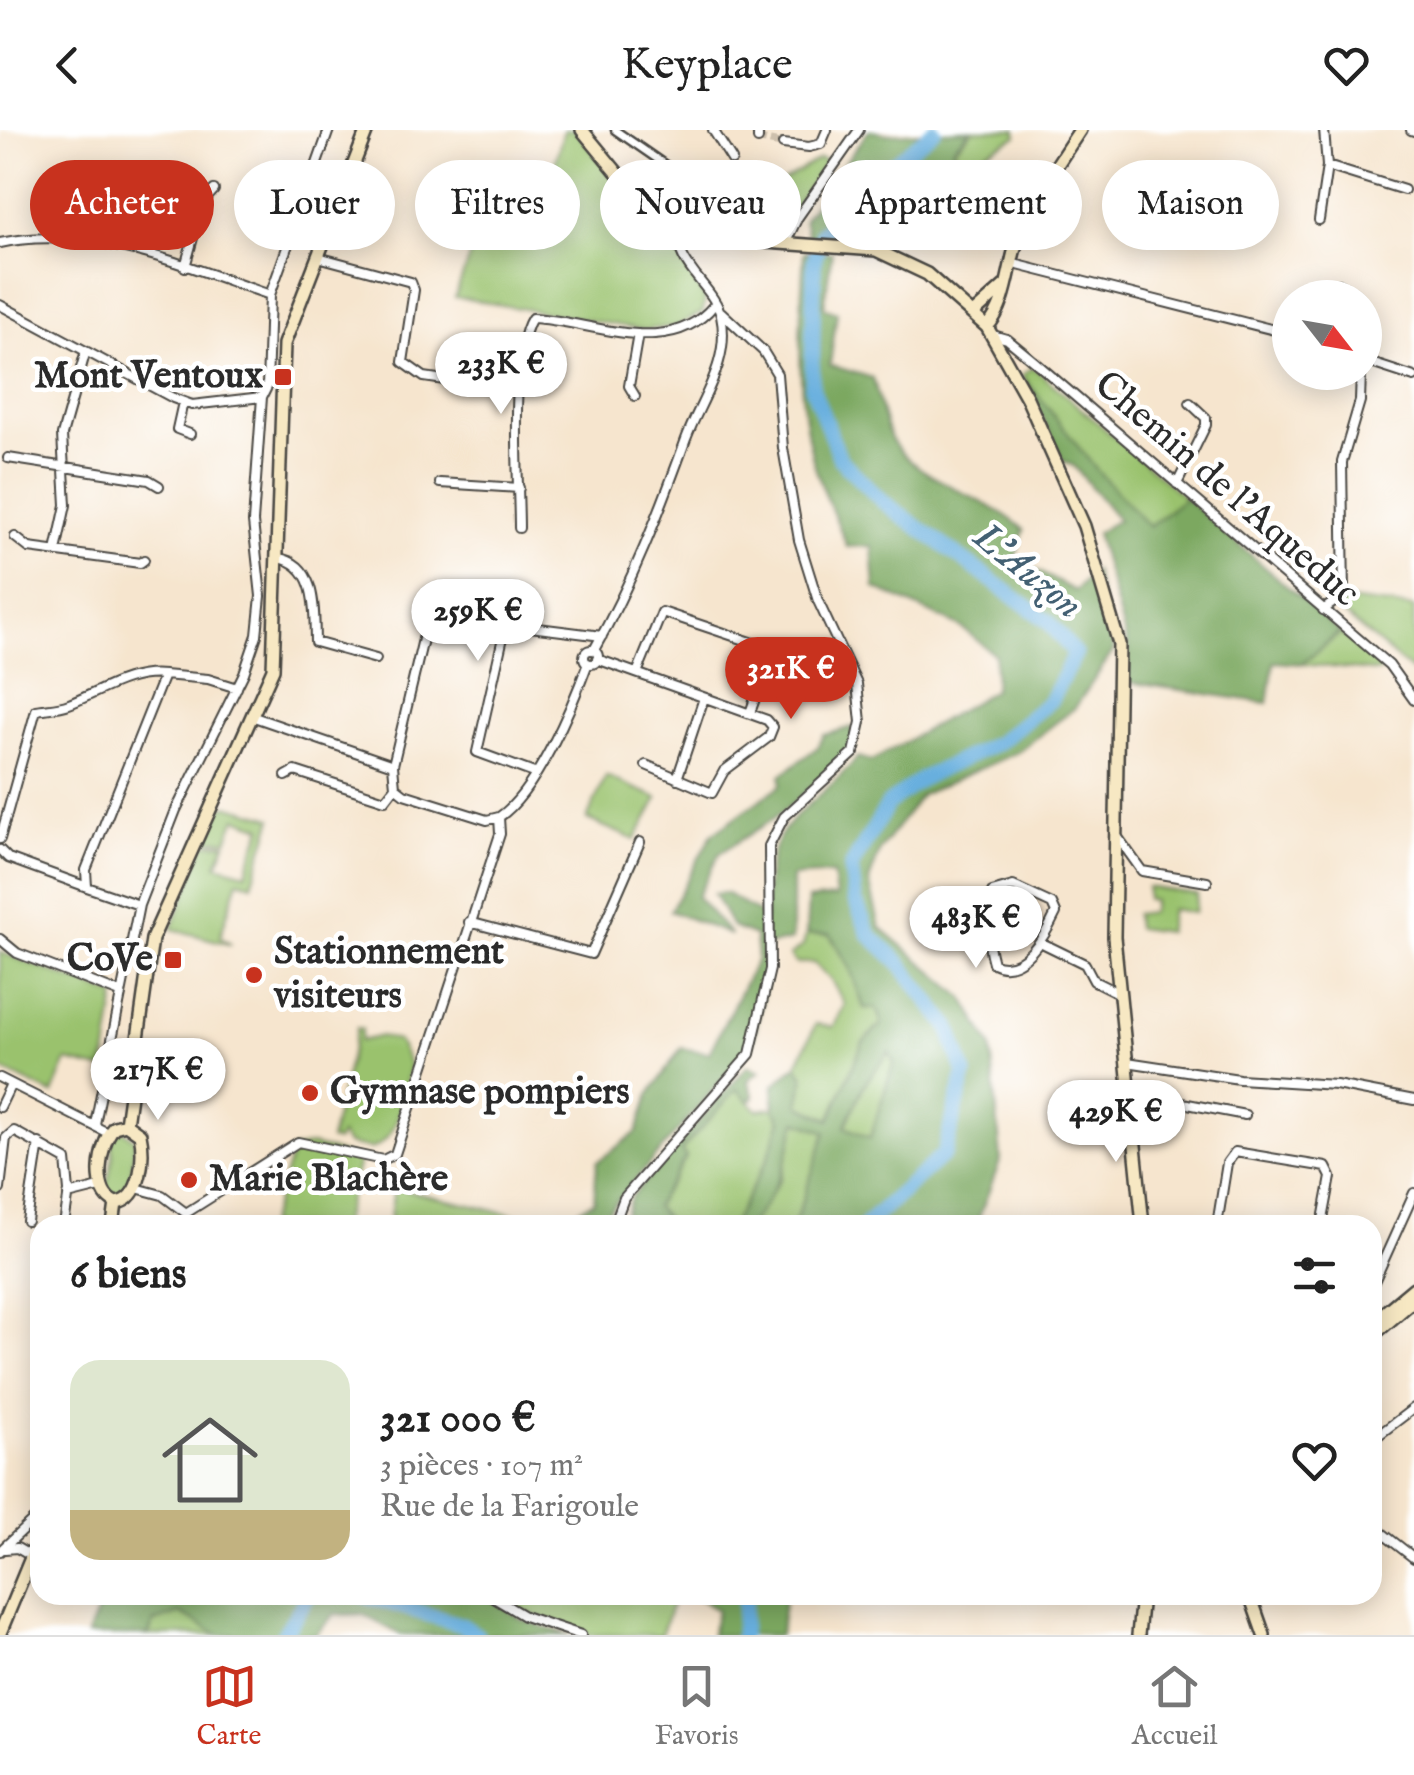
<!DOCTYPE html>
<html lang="fr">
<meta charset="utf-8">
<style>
body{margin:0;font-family:"IM FELL English",serif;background:#f2f2f2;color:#222;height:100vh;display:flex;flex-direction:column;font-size:38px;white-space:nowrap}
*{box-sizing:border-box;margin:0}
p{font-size:32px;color:#767676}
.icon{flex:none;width:55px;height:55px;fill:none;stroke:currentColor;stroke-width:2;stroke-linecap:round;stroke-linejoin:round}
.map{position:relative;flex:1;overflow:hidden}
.details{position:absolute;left:30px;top:1085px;width:1352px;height:390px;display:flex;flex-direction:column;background:#fff;border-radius:30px;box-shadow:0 5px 25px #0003}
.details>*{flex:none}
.guide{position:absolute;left:30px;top:30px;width:1355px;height:90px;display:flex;gap:20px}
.needle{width:65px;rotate:121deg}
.buttons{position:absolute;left:1272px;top:150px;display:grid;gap:20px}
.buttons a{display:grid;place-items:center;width:110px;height:110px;border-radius:50%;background:#fff;box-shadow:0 5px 25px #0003;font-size:50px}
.price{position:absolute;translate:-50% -85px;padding:0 22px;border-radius:35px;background:#fff;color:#222;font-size:32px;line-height:65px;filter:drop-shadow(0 2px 5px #0008)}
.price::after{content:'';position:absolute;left:50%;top:60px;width:30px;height:22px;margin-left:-15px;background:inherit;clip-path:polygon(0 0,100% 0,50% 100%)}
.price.active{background:#c8321e;color:#fff}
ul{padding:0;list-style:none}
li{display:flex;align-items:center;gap:30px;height:250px;padding:0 40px}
li span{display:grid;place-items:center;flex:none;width:280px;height:200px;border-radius:30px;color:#555}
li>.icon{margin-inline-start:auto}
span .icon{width:120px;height:120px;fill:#fffc;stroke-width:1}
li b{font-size:42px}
h2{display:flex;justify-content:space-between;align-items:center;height:120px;padding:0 40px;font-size:42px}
.chip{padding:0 35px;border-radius:45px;background:#fff;box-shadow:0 5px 25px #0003;font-size:35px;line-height:90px}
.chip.active{background:#c8321e;color:#fff}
header{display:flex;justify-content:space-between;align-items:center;height:130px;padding:0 40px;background:#fff;font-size:45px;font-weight:600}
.tabs{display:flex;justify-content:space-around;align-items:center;height:140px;border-top:2px solid #e0e0e0;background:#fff;font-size:28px;color:#767676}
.tabs a{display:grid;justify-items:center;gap:5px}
.tabs .active{color:#c8321e}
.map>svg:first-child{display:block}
</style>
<header><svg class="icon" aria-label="back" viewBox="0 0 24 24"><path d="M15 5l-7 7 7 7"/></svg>Keyplace<svg class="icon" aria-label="heart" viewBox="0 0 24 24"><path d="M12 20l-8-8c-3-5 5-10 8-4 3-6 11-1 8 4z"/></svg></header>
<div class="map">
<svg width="1414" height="1505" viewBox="0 0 1414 1505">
<rect width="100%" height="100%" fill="#fff"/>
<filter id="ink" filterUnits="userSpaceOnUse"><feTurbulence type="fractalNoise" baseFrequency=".01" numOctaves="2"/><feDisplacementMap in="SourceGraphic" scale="20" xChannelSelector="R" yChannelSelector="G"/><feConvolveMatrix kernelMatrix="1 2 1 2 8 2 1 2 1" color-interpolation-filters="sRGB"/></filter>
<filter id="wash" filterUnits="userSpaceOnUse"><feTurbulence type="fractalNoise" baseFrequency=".0048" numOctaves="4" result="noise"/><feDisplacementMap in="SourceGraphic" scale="40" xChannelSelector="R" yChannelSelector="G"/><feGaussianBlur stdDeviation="2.25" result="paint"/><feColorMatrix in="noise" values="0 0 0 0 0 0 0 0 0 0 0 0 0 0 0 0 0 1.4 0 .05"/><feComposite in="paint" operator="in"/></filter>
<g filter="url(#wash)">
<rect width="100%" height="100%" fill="#f6e5ce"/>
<path fill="#9ac26d" stroke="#62764c" stroke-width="2.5" d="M 564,0 L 575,0 L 635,71 L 671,103 L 705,169 L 703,182 L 677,196 L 645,200 L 455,167 L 497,48 L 546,64 Z
M 973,0 L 1016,0 L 1017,6 L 964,34 L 952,46 L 947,39 L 955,30 L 955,18 Z
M 819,29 L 827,31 L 786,90 L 755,101 L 746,74 Z
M 882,76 L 893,108 L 839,108 L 854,84 Z
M 1033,237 L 1185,368 L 1149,397 L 1095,339 L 1022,245 Z
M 1348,470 L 1414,478 L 1414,543 L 1334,476 Z
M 1341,503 L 1382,538 L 1380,542 L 1302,534 Z
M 606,646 L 658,668 L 635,710 L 587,689 Z
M 227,675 L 273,688 L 252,754 L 238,750 L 220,807 L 232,815 L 172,799 L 204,714 L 226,713 L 217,735 L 246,743 L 262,697 L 236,688 L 227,710 L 207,710 L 221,678 Z
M 1147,757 L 1197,764 L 1194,783 L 1171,779 L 1167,802 L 1136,798 L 1135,784 L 1151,782 L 1153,770 L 1147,769 Z
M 829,804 L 850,838 L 864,878 L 876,878 L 882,894 L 863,912 L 831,990 L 799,975 L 804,947 L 797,935 L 816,894 L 833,897 L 845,875 L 831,850 L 814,833 L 795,833 L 790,825 L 803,816 L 806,805 Z
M 0,822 L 116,866 L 104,940 L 67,931 L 53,964 L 0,939 Z
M 357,898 L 362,899 L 360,911 L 381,906 L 398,911 L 410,935 C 403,963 402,1007 371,1019 L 347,1014 L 340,1005 L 337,1011 L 330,1010 Z
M 889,921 L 894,932 L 870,1008 L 845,997 L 864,955 Z
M 737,958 L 757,980 L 774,978 L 781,989 L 768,1028 L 732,1095 L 672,1095 L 654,1077 L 686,1027 L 681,1021 Z
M 797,991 L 827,1002 L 794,1095 L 749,1095 L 780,1050 Z
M 122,999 L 135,1010 L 130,1058 L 114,1067 L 106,1058 L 113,1026 L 111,1009 Z
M 311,1015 L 360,1028 L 342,1095 L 268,1095 L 293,1019 Z
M 394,1058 L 533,1089 L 569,1090 L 571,1095 L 389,1095 Z
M 511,1465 L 675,1465 L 661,1505 L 587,1505 L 507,1475 Z
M 180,1483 L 219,1505 L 148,1505 L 154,1492 Z"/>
<path fill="#7ba860" stroke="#536a46" stroke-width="2.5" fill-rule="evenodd" d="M 869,0 L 887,4 L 970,0 L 954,17 L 952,31 L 915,68 L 923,85 L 903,100 L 889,61 L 865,64 L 836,108 L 808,107 L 804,89 Z
M 804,122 L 832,122 L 824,177 L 837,182 L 830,235 L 873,248 C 879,267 882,290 891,308 C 910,348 993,369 1024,400 L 1015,429 L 1075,461 L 1094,441 L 1114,520 L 1075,578 L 1018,622 L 921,665 L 880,720 L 869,751 L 880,797 L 963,867 L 991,916 L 1001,1029 L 976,1095 L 794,1095 L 826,1002 L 797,991 C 786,1031 777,1064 749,1095 L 732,1095 L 768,1028 L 781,990 L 774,978 L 774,955 L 797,935 L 804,947 L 799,975 L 830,990 L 863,912 L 882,894 L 876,878 L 864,878 L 850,838 L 830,804 L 806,805 L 808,770 L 836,767 L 833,744 L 792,747 L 792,810 L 766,816 L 764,860 L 753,914 L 596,1095 L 575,1095 L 570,1085 L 594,1071 L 597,1032 L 637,1002 L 649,965 L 681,918 L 709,923 L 757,829 L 755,806 L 732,797 L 714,764 L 726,763 L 765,787 C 765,681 801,694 858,627 L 872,631 L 994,560 L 995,525 L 961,497 L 875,458 L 872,416 L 847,417 C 836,388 821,359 813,330 C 795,261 800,193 804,122 ZM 889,922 L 894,932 L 870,1008 L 845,997 L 864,955 Z
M 1022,245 L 1095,338 L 1149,397 L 1185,368 L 1340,502 L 1302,534 L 1274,532 L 1268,573 L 1127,552 L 1129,520 L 1096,403 L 1118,390 L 1074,336 L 1063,331 Z
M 853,597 L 853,620 L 782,683 L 719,724 L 697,767 L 731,805 L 670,781 L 712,704 L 781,655 L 781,645 L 818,617 L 824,605 Z
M 748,936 L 760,941 L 748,950 L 754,967 L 749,971 L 737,959 L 681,1020 L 686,1027 L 655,1076 L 672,1095 L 621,1095 L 631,1067 Z
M 104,1465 L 485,1465 L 523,1490 L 570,1505 L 401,1505 L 362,1484 L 334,1485 L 315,1505 L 219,1505 L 180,1483 L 154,1492 L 148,1505 L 87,1505 Z
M 693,1465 L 785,1465 L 780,1505 L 711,1505 L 717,1480 Z"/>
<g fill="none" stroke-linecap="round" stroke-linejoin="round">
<path stroke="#67afde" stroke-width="15" d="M 865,1095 L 944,1024 L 965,944 L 949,897 L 899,832 L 869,804 L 855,770 L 851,737 L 888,674 L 921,649 L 999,612 L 1050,571 L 1075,524 L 1049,492 L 882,371 L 840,329 L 812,257 L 814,131 L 822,103 L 866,57 L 934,0
M 363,1465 L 462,1495 L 477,1505
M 283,1505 L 309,1465
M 742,1505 L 745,1465"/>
</g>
</g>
<g filter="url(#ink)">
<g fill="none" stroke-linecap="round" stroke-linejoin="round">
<path stroke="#cdc0ad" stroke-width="8" stroke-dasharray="8 4" stroke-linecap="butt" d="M 758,9 L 783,14"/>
<defs>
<path id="pedestrian" d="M 615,0 L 670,38"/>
<path id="minor" d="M 713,0 L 732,30
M 1411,0 L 1414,1
M 758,9 L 758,0
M 783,14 L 809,17 L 821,14 L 827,0
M 1327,36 L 1404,60
M 1319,90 L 1327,36 L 1324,0
M 0,113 C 92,94 184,136 270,165
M 785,114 L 798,87 L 859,0
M 318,127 L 411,152 L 414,160 L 403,232 L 424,247 L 493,257
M 1010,133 L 1290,204
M 185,137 L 203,72 L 214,60
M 1305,168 L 1339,154 L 1359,167
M 0,175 L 173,268 L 192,275 L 262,267
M 1285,202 L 1290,184
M 993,205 L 1007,209 L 1035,232 L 1389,535 L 1414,570
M 1365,231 L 1414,247
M 635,266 L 629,256 L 638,204
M 183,272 L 177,299 L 190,304
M 8,328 L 149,350 L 159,356
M 440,353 L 519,358
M 1177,354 L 1206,295 L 1206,288 L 1190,273
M 519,398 C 519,351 509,225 532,188 C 590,190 669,231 714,175
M 15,407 L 29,418 L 140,433 L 144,430
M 56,421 L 66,375 L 62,305 L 85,224
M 278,428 C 318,434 314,482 315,512 L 376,529
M 1323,480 L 1344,465 L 1342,332 L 1360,271 L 1361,242
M 594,520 C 632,453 660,381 686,309 C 701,269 731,231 721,186 C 715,157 670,133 680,98
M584 527a7 7 0 1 1 14 0a7 7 0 1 1-14 0Z
M 597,529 L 767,590 L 773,597 L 769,607 L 724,641 L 712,663 L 646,635
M 637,543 L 662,482 L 769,518 L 771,523 L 750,583
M 254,587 L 393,635
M 534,643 L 477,622 L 506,494 L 602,506
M 286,646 L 295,641 L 385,670 L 395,657
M 677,649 L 704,568
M 499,687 L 487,690 L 404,664 L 395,657 L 393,635 L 428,488 L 506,494
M 499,687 C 536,663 573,574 588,533
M 1117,706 L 1142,741 L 1207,752
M 0,709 L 36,580 C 47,578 59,578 69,574 C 100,562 129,541 164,545
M 0,720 L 8,728 L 87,757
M 1013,756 L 1052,774 L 1056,783 C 1046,804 1022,848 993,833 C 986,809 986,786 992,762 Z
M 139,775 L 87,757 L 86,740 L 164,545 L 208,549 L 237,558
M 469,792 L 591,824 L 640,712
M 0,809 L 17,823 L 120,863
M 1042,813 L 1085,834 L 1094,851 L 1120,864
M 1127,932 L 1239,949 L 1336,955 L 1414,970
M 0,948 L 108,1003
M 1130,963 L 1245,985
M 0,977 L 11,954
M 95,994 L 139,775 L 176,680 L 244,543 L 257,505 L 261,466 L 253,392 L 262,267 L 267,257 L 270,165 L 329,0
M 136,1058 L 162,1065 L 186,1083 L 298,1012 L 383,1030 L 395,1024 L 500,704 L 499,687
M 0,1059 L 6,1008 L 14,1001 L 66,1030 L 69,1061 L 64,1095
M 68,1065 L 100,1057
M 27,1091 L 39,1013
M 614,1095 L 624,1068 L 750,924 L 770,839 L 769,716 L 784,687 L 854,623 L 861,592 L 857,554 L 818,471 L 799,410 L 783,318 L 777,244 L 763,221 L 721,182
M 1217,1095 L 1227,1033 L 1235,1022 L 1326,1037 L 1331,1047 L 1322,1095
M 1372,1156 L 1414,1063
M 1372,1310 L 1414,1278
M 1372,1395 L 1414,1428
M 5,1419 L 17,1418 L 31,1426
M 0,1421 L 40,1384
M 489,1465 L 524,1486 L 581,1505"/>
<path id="secondary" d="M 582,0 L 634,63 L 680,98 L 723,109 L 876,120 L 927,144 L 987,197 L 1027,268 L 1084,396 L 1119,514 L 1114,807 L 1143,1095
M 974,183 L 1004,156
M 987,197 C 1009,173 1008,132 1020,102 C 1036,65 1058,33 1080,0
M 126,994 L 152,809 L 273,539 L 284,214 L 367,0
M 126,994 L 140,1004 C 145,1025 142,1070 116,1073 C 91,1063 99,1014 114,997 Z
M 113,1095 L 116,1073
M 1372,1193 L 1414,1158
M 1372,1206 L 1414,1170
M 1250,1465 L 1264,1505
M 0,1503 L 40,1406
M 1138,1505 L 1142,1465"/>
</defs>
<use href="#pedestrian" stroke="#494743" stroke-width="11"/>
<use href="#minor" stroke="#494743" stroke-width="12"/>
<use href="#secondary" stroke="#494743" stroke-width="16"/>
<use href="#pedestrian" stroke="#fff" stroke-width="6"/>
<use href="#minor" stroke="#fff" stroke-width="8"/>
<use href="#secondary" stroke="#f7e8c3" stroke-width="11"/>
</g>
</g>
<g fill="#c8321e" stroke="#fff" stroke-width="4">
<rect x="273" y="237" width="20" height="20" rx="5"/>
<rect x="163" y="820" width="20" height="20" rx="5"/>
<circle cx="254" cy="845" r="10"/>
<circle cx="310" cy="963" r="10"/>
<circle cx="189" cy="1050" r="10"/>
</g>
<g text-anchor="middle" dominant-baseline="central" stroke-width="9" stroke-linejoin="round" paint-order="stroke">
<g font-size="38" font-weight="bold" fill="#2b2b2b" stroke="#fff" text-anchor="start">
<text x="263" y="247" text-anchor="end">Mont Ventoux</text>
<text x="274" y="823">Stationnement<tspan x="274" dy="44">visiteurs</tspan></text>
<text x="153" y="830" text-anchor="end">CoVe</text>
<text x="330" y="963">Gymnase pompiers</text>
<text x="209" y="1050">Marie Blachère</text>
</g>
<g font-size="38" fill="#2b2b2b" stroke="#fff">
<text transform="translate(1226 360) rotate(41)">Chemin de l'Aqueduc</text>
</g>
<g font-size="40" font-style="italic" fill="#436073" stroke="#fff">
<text transform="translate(1027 442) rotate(39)">L'Auzon</text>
</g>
</g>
</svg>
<div class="buttons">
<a><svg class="needle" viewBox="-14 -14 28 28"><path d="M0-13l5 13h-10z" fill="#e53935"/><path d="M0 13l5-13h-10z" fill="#767676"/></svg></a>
</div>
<b class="price" style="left:501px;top:287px">233K €</b>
<b class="price" style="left:478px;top:534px">259K €</b>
<b class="price active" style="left:791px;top:592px">321K €</b>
<b class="price" style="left:976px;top:841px">483K €</b>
<b class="price" style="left:158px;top:993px">217K €</b>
<b class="price" style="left:1116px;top:1035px">429K €</b>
<div class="guide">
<a class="chip active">Acheter</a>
<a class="chip">Louer</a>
<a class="chip">Filtres</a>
<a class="chip">Nouveau</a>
<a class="chip">Appartement</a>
<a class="chip">Maison</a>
</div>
<section class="details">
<h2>6 biens<svg class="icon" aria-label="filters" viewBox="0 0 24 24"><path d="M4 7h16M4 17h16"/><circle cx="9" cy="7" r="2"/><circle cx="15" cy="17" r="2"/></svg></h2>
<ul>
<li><span style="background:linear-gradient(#dfe7d0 75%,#c2b280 0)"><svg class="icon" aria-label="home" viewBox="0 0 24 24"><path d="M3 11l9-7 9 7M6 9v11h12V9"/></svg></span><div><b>321 000 €</b><p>3 pièces · 107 m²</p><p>Rue de la Farigoule</p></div><svg class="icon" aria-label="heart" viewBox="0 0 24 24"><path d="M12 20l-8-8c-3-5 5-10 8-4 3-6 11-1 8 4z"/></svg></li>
</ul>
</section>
</div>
<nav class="tabs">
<a class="active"><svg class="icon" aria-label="map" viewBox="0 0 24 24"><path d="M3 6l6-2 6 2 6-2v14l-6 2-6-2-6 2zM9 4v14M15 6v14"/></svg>Carte</a>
<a><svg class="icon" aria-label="saved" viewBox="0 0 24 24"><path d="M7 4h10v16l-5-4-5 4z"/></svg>Favoris</a>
<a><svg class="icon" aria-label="home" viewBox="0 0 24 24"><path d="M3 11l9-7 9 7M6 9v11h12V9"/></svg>Accueil</a>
</nav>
